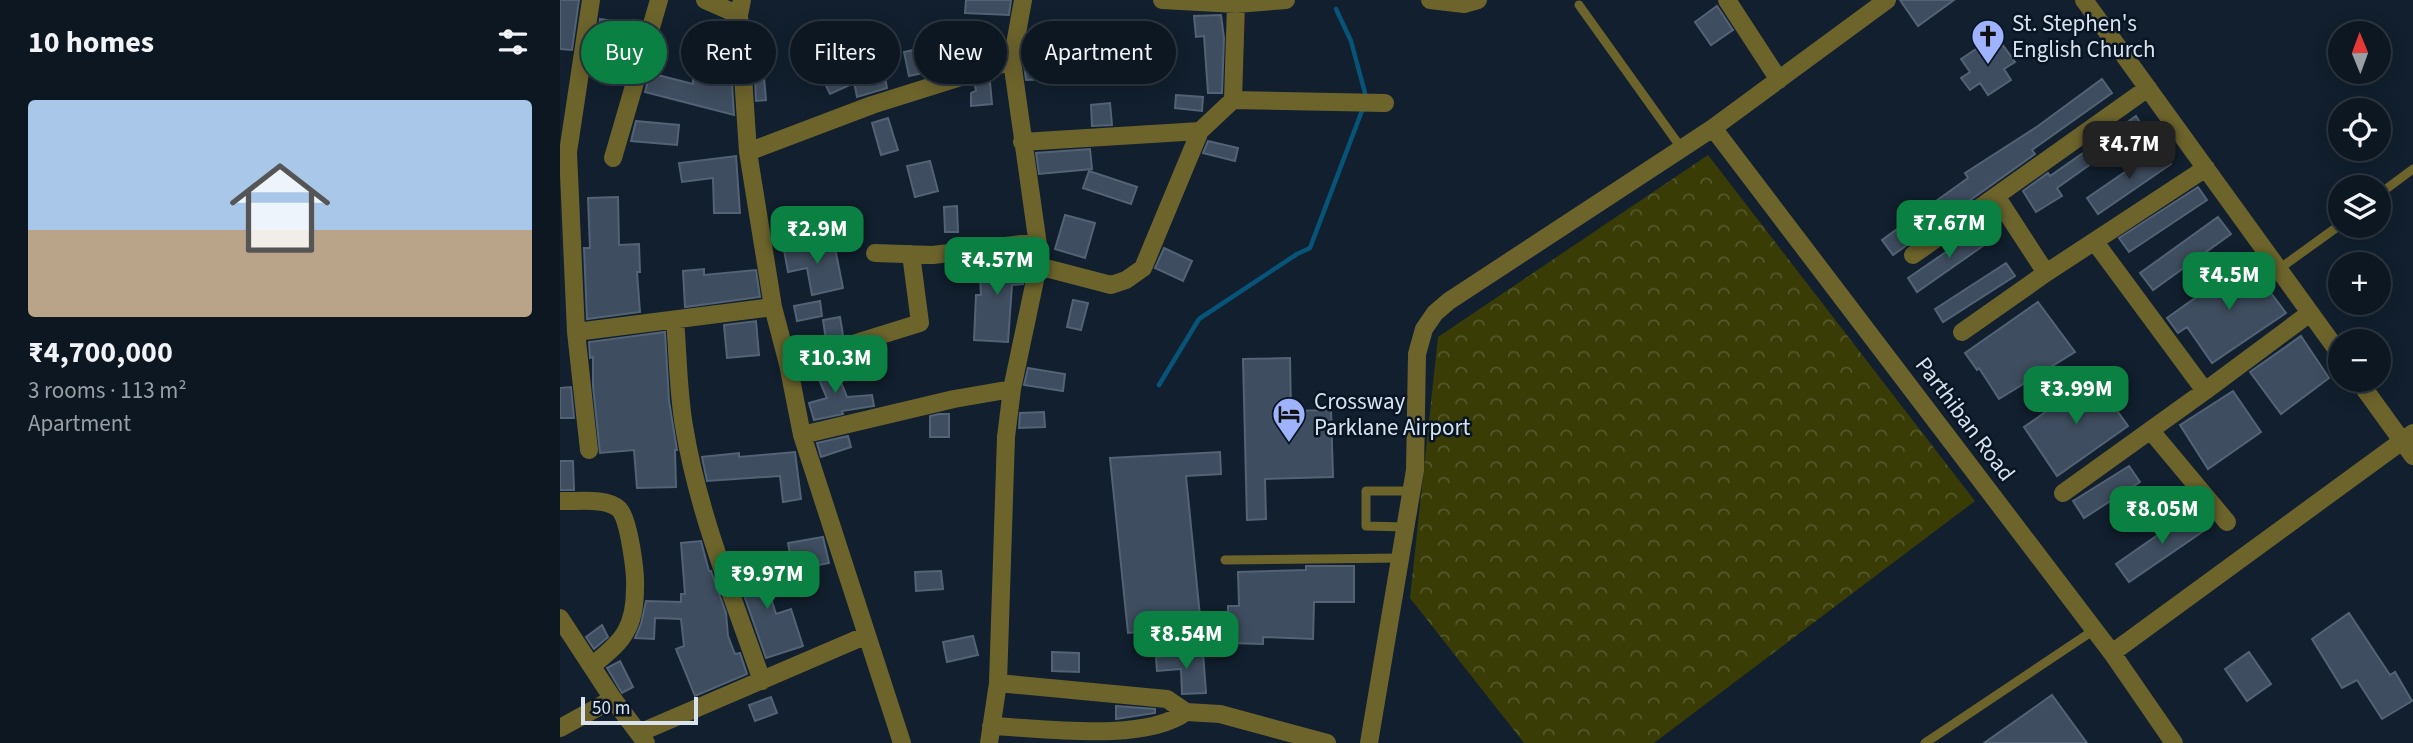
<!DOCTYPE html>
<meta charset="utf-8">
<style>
body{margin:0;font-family:"Source Sans 3",sans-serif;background:#1b242f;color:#f1f3f6;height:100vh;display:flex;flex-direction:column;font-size:26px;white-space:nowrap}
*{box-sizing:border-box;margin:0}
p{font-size:23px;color:#9a9fa5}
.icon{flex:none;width:38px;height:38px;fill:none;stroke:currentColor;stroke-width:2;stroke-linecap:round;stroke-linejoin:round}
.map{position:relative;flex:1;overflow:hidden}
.panel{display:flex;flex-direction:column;background:#0d1722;width:560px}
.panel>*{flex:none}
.top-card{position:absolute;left:21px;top:21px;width:665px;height:63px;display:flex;gap:14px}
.needle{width:46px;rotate:359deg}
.controls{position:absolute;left:1768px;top:21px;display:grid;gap:14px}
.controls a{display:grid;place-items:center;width:63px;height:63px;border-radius:50%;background:#0d1722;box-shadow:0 4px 18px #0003,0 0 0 2px #2d3640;font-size:35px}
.scale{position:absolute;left:21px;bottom:18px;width:117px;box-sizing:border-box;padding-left:7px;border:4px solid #dae3ed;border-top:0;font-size:19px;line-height:24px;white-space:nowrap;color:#dae3ed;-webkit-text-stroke:5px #081524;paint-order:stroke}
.price{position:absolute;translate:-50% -60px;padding:0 16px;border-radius:14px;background:#0b8043;color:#fff;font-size:23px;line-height:46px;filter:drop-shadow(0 2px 4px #0008)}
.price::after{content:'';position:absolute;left:50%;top:42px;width:21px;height:16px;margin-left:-10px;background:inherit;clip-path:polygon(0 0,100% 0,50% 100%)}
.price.selected{background:#222;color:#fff}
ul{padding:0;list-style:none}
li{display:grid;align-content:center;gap:14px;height:371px;padding:0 28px}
li span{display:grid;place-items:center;height:217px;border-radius:7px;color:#555}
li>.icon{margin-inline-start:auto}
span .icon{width:126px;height:126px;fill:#fffc;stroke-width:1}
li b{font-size:30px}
h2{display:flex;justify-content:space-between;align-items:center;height:84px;padding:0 28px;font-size:30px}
.chip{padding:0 24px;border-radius:32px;background:#0d1722;box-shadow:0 4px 18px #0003,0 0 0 2px #2d3640;font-size:24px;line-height:63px}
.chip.selected{background:#0b8043;color:#fff}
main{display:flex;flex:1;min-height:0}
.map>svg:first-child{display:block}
</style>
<main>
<section class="panel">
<h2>10 homes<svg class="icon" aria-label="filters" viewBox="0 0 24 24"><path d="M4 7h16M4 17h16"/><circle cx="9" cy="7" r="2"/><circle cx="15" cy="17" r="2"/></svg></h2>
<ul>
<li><span style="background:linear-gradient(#a9c7e8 60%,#b9a48a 0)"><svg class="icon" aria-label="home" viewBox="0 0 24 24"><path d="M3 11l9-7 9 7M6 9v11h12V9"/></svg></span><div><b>₹4,700,000</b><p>3 rooms · 113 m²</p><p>Apartment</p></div></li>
</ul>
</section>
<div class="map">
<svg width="1853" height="743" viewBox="0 0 1853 743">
<defs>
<pattern id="park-crowns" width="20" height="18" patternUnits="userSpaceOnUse" patternTransform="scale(1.75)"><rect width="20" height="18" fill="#393c05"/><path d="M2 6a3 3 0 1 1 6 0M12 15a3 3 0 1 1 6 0" fill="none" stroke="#55582a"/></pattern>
</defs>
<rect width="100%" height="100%" fill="#111f2e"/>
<path fill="url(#park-crowns)" d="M 1148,155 L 1415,501 L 1094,743 L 964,743 L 850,598 L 878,337 Z"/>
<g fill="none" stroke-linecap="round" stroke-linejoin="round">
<path stroke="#085478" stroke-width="4.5" d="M 776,9 L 791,41 L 805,93
M 599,385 L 639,319 L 737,254 L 750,248 L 803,108"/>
</g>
<path fill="#3e4d5f" stroke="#536375" stroke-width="2" d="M 0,0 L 19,0 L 12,50 L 0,49 Z
M 406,0 L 451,0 L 449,15 L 405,13 Z
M 1340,0 L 1394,0 L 1358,26 Z
M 1157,6 L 1173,30 L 1151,45 L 1135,22 Z
M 661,15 L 664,38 L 662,93 L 648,93 L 644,36 L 636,37 L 634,16 Z
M 40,19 L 60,22 L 54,58 L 34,55 Z
M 1425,43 L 1432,52 L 1442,44 L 1455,62 L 1444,69 L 1451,80 L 1428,95 L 1420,83 L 1410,90 L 1401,78 L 1410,72 L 1401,59 Z
M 367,47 L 372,71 L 349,76 L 344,52 Z
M 134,52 L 170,53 L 174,115 L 85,92 L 90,73 L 133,84 Z
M 278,52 L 292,84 L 270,94 L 255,62 Z
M 490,64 L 491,79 L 466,80 L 464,65 Z
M 324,72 L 327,88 L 297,97 L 293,77 Z
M 204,77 L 206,100 L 196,101 L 195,78 Z
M 1542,79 L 1552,93 L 1472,150 L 1475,154 L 1333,255 L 1322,240 L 1408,178 L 1405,173 L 1478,126 Z
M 430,82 L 432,104 L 411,106 L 411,93 L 416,91 L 415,85 Z
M 616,95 L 643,97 L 642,111 L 615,108 Z
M 550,103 L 552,125 L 532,126 L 531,105 Z
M 1576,116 L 1583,127 L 1497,188 L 1502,196 L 1476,212 L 1463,191 L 1488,173 L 1490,176 Z
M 328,118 L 338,150 L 321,155 L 312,123 Z
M 76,121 L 119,125 L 117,145 L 71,141 Z
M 648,141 L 678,148 L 675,161 L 643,153 Z
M 1600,148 L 1611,164 L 1538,214 L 1527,198 Z
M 530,149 L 532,169 L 479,174 L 476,153 Z
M 176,156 L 180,213 L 154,213 L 153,178 L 122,182 L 119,163 Z
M 370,161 L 378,191 L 355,197 L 347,166 Z
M 529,171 L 577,187 L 571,204 L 523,188 Z
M 1638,187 L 1647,200 L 1569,252 L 1559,238 Z
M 58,197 L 59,245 L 79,244 L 80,272 L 77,272 L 80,312 L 27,319 L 24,248 L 30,248 L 28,198 Z
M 397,206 L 398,232 L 385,232 L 384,207 Z
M 505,215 L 535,223 L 525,258 L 495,249 Z
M 1658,217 L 1671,234 L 1593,290 L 1580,273 Z
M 1421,228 L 1430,241 L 1357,292 L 1348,278 Z
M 274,243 L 283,288 L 252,295 L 247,268 L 228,272 L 224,250 Z
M 604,248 L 632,261 L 623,281 L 595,268 Z
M 467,255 L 463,284 L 452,285 L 448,342 L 414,340 L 416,295 L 421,295 L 419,261 Z
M 1687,261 L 1726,313 L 1652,363 L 1627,327 L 1618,333 L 1607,318 Z
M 1446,263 L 1455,276 L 1383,322 L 1375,309 Z
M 144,269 L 144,275 L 196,270 L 200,297 L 125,307 L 123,271 Z
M 513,300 L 528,303 L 521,330 L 507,327 Z
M 260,301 L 262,316 L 237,321 L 234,306 Z
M 1478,302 L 1515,352 L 1439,399 L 1419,368 L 1417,370 L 1405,353 Z
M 280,317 L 283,335 L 266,340 L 263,320 Z
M 196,321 L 199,355 L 167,358 L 164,325 Z
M 105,332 L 109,401 L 117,450 L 115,450 L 116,487 L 77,488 L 74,450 L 40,453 L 33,386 L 33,357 L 30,358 L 29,342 Z
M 1741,336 L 1769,378 L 1721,414 L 1690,372 Z
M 730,358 L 731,411 L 771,410 L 773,477 L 705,479 L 706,519 L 687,520 L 683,359 Z
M 273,362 L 287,397 L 312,395 L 314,406 L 282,411 L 283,414 L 254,420 L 249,403 L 267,398 L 254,368 Z
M 468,368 L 505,374 L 503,391 L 464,385 Z
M 1537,376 L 1549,393 L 1546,395 L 1568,426 L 1497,476 L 1464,427 Z
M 11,387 L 14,418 L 0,418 L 0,388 Z
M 1673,391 L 1701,432 L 1648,469 L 1620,425 Z
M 484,412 L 485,427 L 459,428 L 460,413 Z
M 379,414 L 389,414 L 389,437 L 370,437 L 370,416 Z
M 288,436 L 291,447 L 261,457 L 257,443 Z
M 235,452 L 241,499 L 223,502 L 220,476 L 147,481 L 142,457 L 179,453 L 179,457 Z
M 660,452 L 661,474 L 626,476 L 641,626 L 568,633 L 550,458 Z
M 0,461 L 13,461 L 14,490 L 0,490 Z
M 1569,466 L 1580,482 L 1524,518 L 1513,501 Z
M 1635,509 L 1648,528 L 1569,582 L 1556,564 Z
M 263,537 L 269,563 L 233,570 L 228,543 Z
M 141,541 L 149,571 L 151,571 L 166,613 L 168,636 L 175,654 L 180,653 L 187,674 L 135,696 L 116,649 L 124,646 L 121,619 L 95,618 L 94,639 L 75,638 L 81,624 L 86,601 L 121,602 L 121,594 L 125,594 L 121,543 Z
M 198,557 L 216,614 L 231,609 L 243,646 L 206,658 L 173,564 Z
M 746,566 L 794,566 L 794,602 L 754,602 L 753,639 L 703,637 L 703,644 L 667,643 L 668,606 L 679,606 L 678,572 L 746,570 Z
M 381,571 L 383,589 L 356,591 L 355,572 Z
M 1789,613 L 1830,675 L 1835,672 L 1852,701 L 1822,719 L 1797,680 L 1782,688 L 1752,639 Z
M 42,625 L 48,637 L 34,649 L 26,637 Z
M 413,636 L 418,655 L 387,662 L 383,642 Z
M 492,652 L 519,653 L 519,672 L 492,671 Z
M 1689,652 L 1711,684 L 1687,701 L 1665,669 Z
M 643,653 L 646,693 L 622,694 L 621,669 L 597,671 L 596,657 Z
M 60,661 L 73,687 L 62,693 L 47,668 Z
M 1492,695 L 1527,743 L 1424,743 Z
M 211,697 L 217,713 L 195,721 L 189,705 Z
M 556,706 L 595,709 L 595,713 L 556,719 Z"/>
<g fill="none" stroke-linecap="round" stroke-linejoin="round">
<path stroke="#6d642c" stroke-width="9" d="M 1019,5 L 1122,149
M 1818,195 L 1853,169
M 1719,269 L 1780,225
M 846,527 L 806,526 L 806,491 L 851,491
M 665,560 L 841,558
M 1365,743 L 1534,630"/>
<path stroke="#6d642c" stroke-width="18" d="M 145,0 L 179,15
M 182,0 L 179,15 L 188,152 L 213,307 L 228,364 L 242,435 L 342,743
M 602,0 L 676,4 L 726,0
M 870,0 L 904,4 L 918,0
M 1167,0 L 1219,80
M 1524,0 L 1780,354
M 673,100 L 676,4
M 1153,128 L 1552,653 L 1614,743
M 462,142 L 640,131
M 188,152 L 312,105 L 452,61
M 53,158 L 99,0
M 1436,196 L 1486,273 L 1646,168
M 1535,242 L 1645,391 L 1750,313
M 315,253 L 373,255 L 477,242
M 1353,255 L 1588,88
M 478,266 L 551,285 L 566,280 L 583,268 L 640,131 L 673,100 L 825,103
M 115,320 C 118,355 118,391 124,426 C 138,513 173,597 202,681
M 16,332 L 213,307
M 1402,332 L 1486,273
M 228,364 L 360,323 L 351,254
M 1798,380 L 1853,456
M 1591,431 L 1667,522
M 242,435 L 394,399 L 452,389
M 29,450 L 16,332 L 8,152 L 31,0
M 1503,493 L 1645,391
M 0,501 C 16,502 46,497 59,509 C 69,519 76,573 75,588 C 75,602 73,619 66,631 C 59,645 43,656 32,666
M 1552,653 L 1853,433
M 438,683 L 607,699 L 626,712 L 660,714 L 767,743
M 431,726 C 482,728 584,743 626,712
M 0,728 L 53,699
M 79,733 L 307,635
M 429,743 L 438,683 L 446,437 L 452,389 L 478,266 L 479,252 L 452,61 L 463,0
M 809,743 L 855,470 L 857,354 L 864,329 L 875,313 L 889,301 L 1153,128 L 1327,0"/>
<path stroke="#6d642c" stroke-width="18" d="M 0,618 L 53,699 L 86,743"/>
</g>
<defs>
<symbol id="church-pin" viewBox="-11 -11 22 30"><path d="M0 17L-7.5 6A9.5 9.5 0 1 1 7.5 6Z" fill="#9fb3fd" stroke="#081524"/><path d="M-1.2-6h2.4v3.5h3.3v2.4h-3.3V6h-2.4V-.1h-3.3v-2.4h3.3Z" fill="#111"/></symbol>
<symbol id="hotel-pin" viewBox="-11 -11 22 30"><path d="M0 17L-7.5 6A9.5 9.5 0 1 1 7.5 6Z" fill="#9fb3fd" stroke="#081524"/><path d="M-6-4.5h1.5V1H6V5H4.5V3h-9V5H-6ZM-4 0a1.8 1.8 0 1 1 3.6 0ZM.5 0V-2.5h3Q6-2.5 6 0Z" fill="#111"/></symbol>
</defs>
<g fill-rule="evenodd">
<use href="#church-pin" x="1409" y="17" width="38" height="52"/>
<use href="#hotel-pin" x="710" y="395" width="38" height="52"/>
</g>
<g text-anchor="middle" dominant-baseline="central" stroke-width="5" stroke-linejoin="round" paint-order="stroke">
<g font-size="23" fill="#dae3ed" stroke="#081524" text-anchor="start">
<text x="1452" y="23">St. Stephen's<tspan x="1452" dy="26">English Church</tspan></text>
<text x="754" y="401">Crossway<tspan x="754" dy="26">Parklane Airport</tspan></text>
</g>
<g font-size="23" fill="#dae3ed" stroke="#081524">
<text transform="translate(1405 419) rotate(53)">Parthiban Road</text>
</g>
</g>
</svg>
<div class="controls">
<a><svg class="needle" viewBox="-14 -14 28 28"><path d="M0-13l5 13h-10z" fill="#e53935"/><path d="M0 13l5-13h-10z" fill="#9a9fa5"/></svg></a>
<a><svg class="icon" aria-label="locate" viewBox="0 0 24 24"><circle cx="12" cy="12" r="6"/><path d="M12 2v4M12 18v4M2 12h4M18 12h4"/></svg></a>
<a><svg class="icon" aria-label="layers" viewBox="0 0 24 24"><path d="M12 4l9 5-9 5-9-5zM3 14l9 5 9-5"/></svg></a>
<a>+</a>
<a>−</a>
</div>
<div class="scale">50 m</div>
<b class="price selected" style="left:1569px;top:181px">₹4.7M</b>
<b class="price" style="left:1389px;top:260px">₹7.67M</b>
<b class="price" style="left:257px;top:266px">₹2.9M</b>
<b class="price" style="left:437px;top:297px">₹4.57M</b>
<b class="price" style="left:1669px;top:312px">₹4.5M</b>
<b class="price" style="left:275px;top:395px">₹10.3M</b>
<b class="price" style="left:1516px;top:426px">₹3.99M</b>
<b class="price" style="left:1602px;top:546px">₹8.05M</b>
<b class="price" style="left:207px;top:611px">₹9.97M</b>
<b class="price" style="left:626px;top:671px">₹8.54M</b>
<div class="top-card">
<a class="chip selected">Buy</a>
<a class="chip">Rent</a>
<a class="chip">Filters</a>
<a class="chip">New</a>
<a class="chip">Apartment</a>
</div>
</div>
</main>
